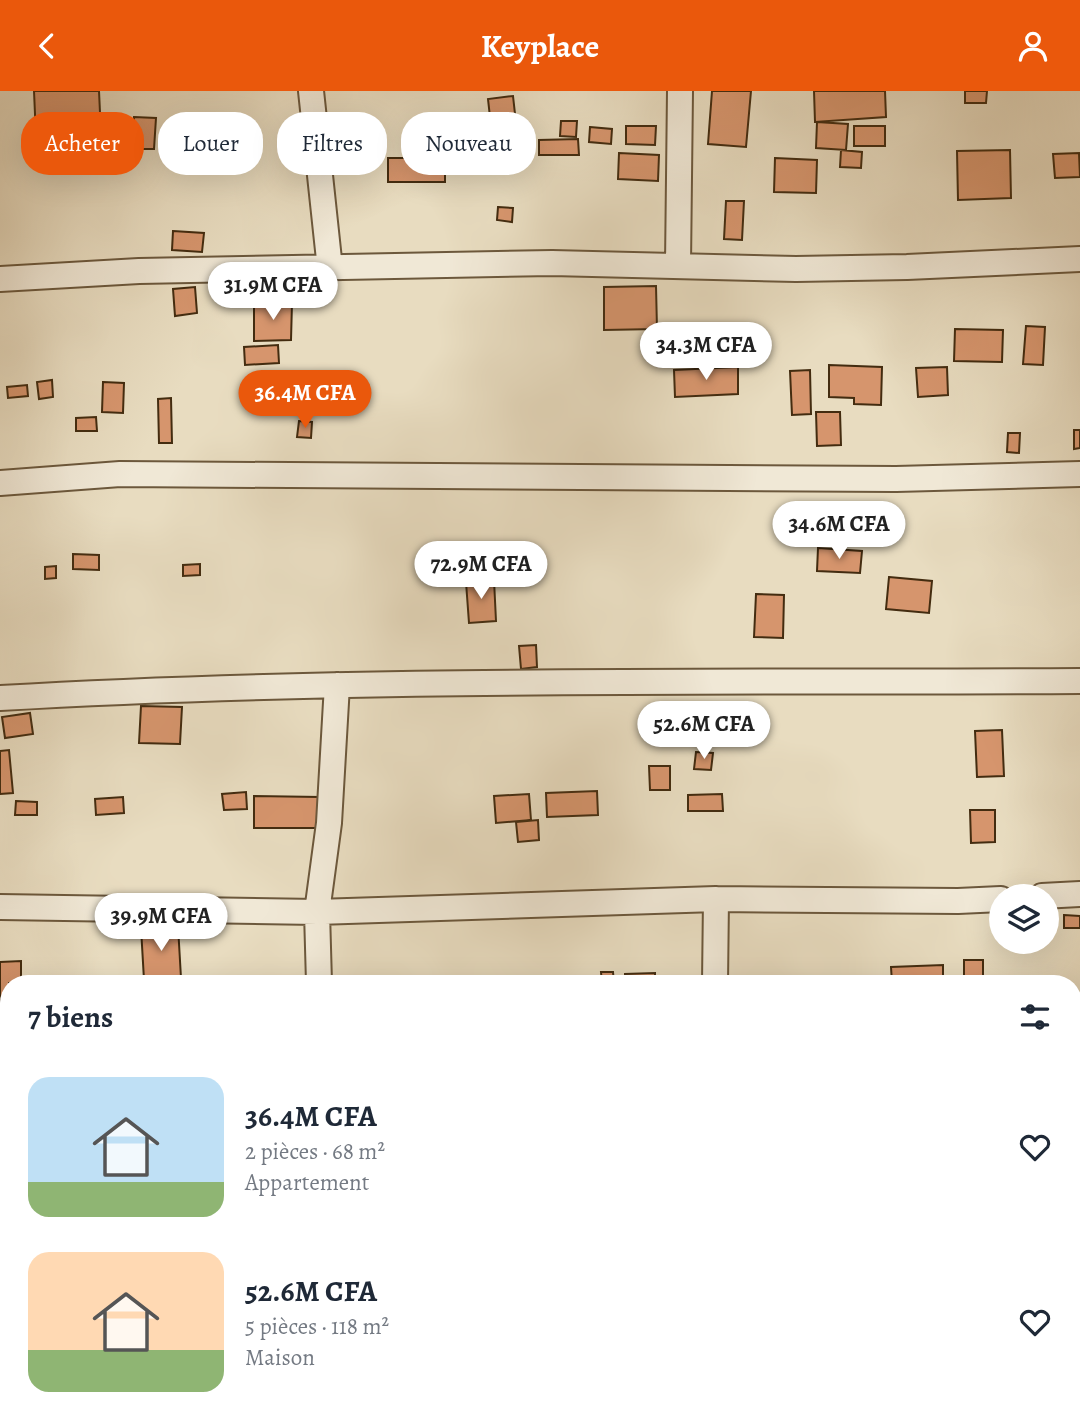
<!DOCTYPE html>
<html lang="fr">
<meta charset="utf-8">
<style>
body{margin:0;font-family:Alegreya,serif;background:#f6f6f7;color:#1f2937;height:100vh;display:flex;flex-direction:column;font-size:26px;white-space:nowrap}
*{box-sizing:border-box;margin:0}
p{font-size:23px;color:#747a83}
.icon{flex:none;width:38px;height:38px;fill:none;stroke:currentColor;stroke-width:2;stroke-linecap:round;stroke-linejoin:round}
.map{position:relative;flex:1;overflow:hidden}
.details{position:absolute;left:0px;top:884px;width:1082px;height:450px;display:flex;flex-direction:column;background:#fff;border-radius:28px 28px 0 0;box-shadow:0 7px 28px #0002}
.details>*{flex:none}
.banner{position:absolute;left:21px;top:21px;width:700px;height:63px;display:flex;gap:14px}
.tools{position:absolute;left:989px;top:793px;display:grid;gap:14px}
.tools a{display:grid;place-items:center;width:70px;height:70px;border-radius:50%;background:#fff;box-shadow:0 7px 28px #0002;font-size:35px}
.price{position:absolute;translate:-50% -60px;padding:0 16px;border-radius:24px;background:#fff;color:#222;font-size:23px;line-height:46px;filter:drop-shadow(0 2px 4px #0008)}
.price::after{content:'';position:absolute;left:50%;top:42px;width:21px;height:16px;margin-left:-10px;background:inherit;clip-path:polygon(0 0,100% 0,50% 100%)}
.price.current{background:#ea580c;color:#fff}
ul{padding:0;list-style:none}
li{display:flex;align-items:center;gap:21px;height:175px;padding:0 28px}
li span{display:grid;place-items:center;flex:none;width:196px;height:140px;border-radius:21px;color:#555}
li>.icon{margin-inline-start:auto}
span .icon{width:84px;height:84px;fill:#fffc;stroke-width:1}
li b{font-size:30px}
h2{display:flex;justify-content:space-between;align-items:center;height:84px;padding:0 28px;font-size:30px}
.tag{padding:0 24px;border-radius:28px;background:#fff;box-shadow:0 7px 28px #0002;font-size:24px;line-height:63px}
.tag.current{background:#ea580c;color:#fff}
header{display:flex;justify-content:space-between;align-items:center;height:91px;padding:0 28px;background:#ea580c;color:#fff;font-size:32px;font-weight:700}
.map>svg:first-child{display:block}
</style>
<header><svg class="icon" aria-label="back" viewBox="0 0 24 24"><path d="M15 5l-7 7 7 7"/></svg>Keyplace<svg class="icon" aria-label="person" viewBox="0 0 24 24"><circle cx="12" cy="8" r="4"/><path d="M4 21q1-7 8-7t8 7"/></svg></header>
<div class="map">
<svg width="1080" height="1332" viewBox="0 0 1080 1332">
<rect width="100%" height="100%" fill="#e8dcc0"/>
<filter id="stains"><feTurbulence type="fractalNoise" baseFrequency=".00286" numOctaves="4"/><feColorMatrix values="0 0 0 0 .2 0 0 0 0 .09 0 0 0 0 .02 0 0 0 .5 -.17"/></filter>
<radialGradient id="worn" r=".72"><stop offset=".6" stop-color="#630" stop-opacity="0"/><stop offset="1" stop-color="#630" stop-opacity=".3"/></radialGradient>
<path fill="#d6956d" stroke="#432c10" stroke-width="2" d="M 34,0 L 99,0 L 102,65 L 37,69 Z
M 712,0 L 751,0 L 746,56 L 708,53 Z
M 814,0 L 885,0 L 886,26 L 815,31 Z
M 965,0 L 987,0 L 986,12 L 965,12 Z
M 513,5 L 516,32 L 491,35 L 488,8 Z
M 482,25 L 484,47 L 458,49 L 456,27 Z
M 134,26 L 156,27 L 154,58 L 133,58 Z
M 561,30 L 577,30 L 576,46 L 560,45 Z
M 817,31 L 848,33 L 846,59 L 816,57 Z
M 626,35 L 656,35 L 655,54 L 626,53 Z
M 854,35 L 885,35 L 885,55 L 854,55 Z
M 590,36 L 612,38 L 611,53 L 589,51 Z
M 578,48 L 579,64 L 539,64 L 539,49 Z
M 841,59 L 862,61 L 861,77 L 840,76 Z
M 1010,59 L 1011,107 L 958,109 L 957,60 Z
M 619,62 L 659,64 L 658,90 L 618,88 Z
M 1079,62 L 1080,86 L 1055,87 L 1053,63 Z
M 388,67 L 445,67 L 445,91 L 388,91 Z
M 775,67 L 817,69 L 816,102 L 774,101 Z
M 726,110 L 744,110 L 742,149 L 724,148 Z
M 498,116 L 513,117 L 512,131 L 497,129 Z
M 173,140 L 204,142 L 202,161 L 172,159 Z
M 656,195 L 657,238 L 604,239 L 604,196 Z
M 195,196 L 197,222 L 175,225 L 173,198 Z
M 292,212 L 291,249 L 254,250 L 254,213 Z
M 1026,235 L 1045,236 L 1043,274 L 1023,273 Z
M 955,238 L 1003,239 L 1002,271 L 954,270 Z
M 278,254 L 279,272 L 245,274 L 244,256 Z
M 829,274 L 882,276 L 881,314 L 854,313 L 854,307 L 829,306 Z
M 738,276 L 738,303 L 675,306 L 674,279 Z
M 947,276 L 948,304 L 918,306 L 916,277 Z
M 810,279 L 811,323 L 792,324 L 790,280 Z
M 343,282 L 344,301 L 314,302 L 313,284 Z
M 52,289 L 53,306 L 39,308 L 37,291 Z
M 103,291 L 124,292 L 123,322 L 102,321 Z
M 27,294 L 28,305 L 8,307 L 7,296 Z
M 171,307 L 172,352 L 159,352 L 158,308 Z
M 816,321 L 840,321 L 841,354 L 817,355 Z
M 96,326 L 97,340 L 76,340 L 76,327 Z
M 299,330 L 312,331 L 311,347 L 297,346 Z
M 1074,339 L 1080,339 L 1080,357 L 1074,358 Z
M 1008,342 L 1020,342 L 1019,362 L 1007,361 Z
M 839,432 L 840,450 L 825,450 L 824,433 Z
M 818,457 L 862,460 L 860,482 L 817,480 Z
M 73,463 L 99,464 L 99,479 L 73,478 Z
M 200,473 L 200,484 L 183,485 L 183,474 Z
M 56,475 L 56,487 L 45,488 L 45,476 Z
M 889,486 L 932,490 L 929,522 L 886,518 Z
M 494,489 L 496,530 L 469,532 L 466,491 Z
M 756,503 L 784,504 L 783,547 L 754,546 Z
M 536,554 L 537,576 L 521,578 L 519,555 Z
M 141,615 L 182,616 L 180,653 L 139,652 Z
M 30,622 L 33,643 L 5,647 L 2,626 Z
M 1002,639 L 1004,685 L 977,686 L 975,640 Z
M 9,659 L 13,702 L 0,703 L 0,660 Z
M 696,661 L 713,662 L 711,679 L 694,678 Z
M 649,675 L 670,675 L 670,699 L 650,699 Z
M 597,700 L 598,724 L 547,726 L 546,702 Z
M 246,701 L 247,718 L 224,719 L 222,703 Z
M 529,703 L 531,729 L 496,732 L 494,705 Z
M 722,703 L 723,720 L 688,720 L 688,704 Z
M 254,705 L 320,706 L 319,737 L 254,737 Z
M 123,706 L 124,722 L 96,724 L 95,708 Z
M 16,710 L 37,711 L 37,724 L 15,724 Z
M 970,719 L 995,719 L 995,751 L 971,752 Z
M 538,729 L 539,749 L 518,751 L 516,731 Z
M 1064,824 L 1080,825 L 1080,837 L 1064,837 Z
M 178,835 L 181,887 L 144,889 L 141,837 Z
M 964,869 L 983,869 L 983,892 L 964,892 Z
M 21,870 L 21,892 L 9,892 L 9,916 L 0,916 L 0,871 Z
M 943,874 L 943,892 L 892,892 L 891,876 Z
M 601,881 L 613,881 L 614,892 L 602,892 Z
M 655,882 L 655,892 L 625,892 L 625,883 Z
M 1073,1282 L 1079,1282 L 1078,1332 L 1029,1331 L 1029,1325 L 1073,1325 Z
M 7,1286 L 9,1286 L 9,1320 L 4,1320 Z
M 230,1325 L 263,1325 L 264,1332 L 218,1332 L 217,1326 Z
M 384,1325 L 427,1325 L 427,1332 L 385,1332 Z
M 844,1325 L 874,1325 L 873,1332 L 844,1332 Z
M 956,1325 L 986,1325 L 985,1332 L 956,1332 Z"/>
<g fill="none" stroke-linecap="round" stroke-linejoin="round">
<defs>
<path id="street" d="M 311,0 L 330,178
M 678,174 L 680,0
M 0,188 L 139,180 L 552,172 L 796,178 L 907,176 L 1080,168
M 0,392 L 120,383 L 896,388 L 1080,383
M 0,607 C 359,586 720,592 1080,590
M 1042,805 L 1080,803
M 0,816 L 317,821 L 716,808 L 958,810 L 1001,808
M 319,892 L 317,821 L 329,732 L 337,594
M 715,892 L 716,808
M 1073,1020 L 1080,1020
M 0,1025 L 9,1025
M 0,1227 L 9,1227
M 1073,1239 L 1080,1240
M 332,1325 L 332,1332
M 712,1325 L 712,1332"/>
</defs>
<use href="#street" stroke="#6c583c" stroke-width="28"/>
<use href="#street" stroke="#f0e8d6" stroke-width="24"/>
</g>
<rect width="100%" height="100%" filter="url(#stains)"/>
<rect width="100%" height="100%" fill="url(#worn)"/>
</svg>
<div class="tools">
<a><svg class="icon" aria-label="layers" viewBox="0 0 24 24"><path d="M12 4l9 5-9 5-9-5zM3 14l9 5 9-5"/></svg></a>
</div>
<b class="price" style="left:273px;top:231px">31.9M CFA</b>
<b class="price" style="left:706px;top:291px">34.3M CFA</b>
<b class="price current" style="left:305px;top:339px">36.4M CFA</b>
<b class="price" style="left:839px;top:470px">34.6M CFA</b>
<b class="price" style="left:481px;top:510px">72.9M CFA</b>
<b class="price" style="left:704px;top:670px">52.6M CFA</b>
<b class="price" style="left:161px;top:862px">39.9M CFA</b>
<div class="banner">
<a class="tag current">Acheter</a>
<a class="tag">Louer</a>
<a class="tag">Filtres</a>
<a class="tag">Nouveau</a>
</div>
<section class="details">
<h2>7 biens<svg class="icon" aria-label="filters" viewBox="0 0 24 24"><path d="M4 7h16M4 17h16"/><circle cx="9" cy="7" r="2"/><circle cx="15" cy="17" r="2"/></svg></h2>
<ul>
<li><span style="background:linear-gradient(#bfe0f5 75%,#8fb573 0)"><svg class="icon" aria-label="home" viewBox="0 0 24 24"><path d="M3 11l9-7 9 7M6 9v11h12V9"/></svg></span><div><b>36.4M CFA</b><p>2 pièces · 68 m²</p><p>Appartement</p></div><svg class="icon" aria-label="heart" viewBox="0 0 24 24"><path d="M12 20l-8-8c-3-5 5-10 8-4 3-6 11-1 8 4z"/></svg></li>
<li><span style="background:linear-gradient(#ffd9b3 70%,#8fb573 0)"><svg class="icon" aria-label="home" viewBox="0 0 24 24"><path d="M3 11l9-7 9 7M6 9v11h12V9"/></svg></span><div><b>52.6M CFA</b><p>5 pièces · 118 m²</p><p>Maison</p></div><svg class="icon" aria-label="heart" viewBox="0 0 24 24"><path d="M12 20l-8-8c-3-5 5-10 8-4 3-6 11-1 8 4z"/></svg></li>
</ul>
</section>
</div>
